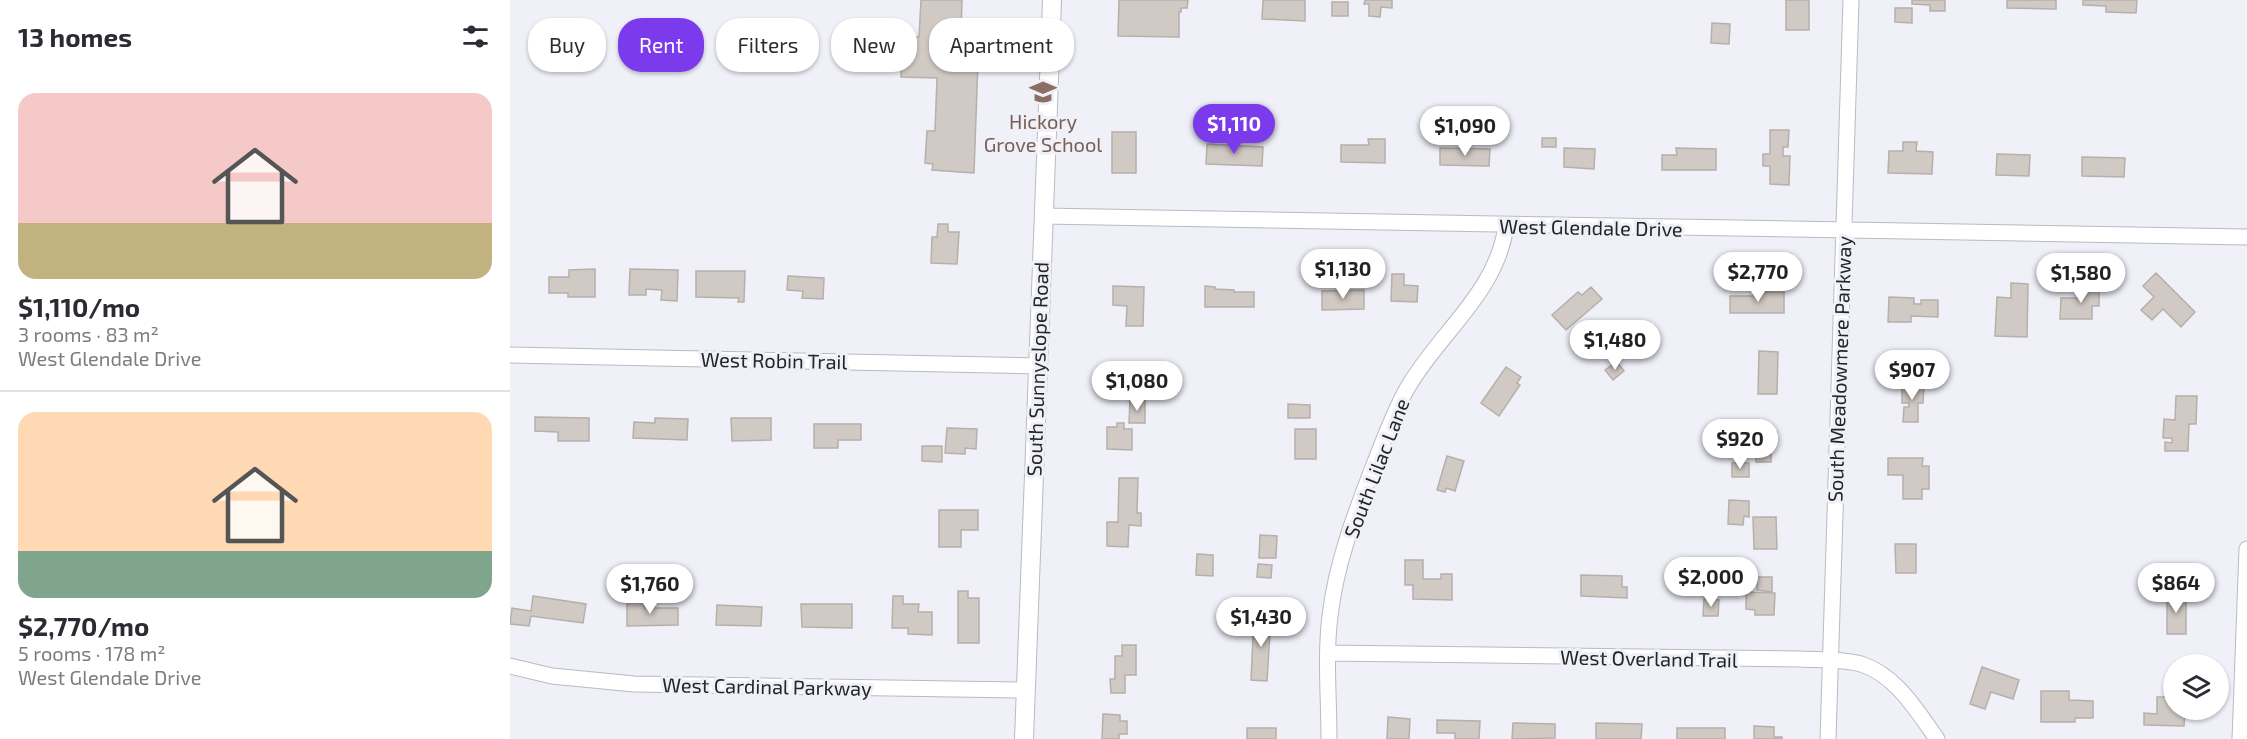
<!DOCTYPE html>
<meta charset="utf-8">
<style>
body{margin:0;font-family:"Exo 2",sans-serif;background:#f2f2f3;color:#2b2b33;height:100vh;display:flex;flex-direction:column;font-size:22px;white-space:nowrap}
*{box-sizing:border-box;margin:0}
p{font-size:20px;color:#7c7c81}
.icon{flex:none;width:33px;height:33px;fill:none;stroke:currentColor;stroke-width:2;stroke-linecap:round;stroke-linejoin:round}
.map{position:relative;flex:1;overflow:hidden}
.side{display:flex;flex-direction:column;background:#fff;width:510px}
.side>*{flex:none}
.guide{position:absolute;left:18px;top:18px;width:570px;height:54px;display:flex;gap:12px}
.fabs{position:absolute;left:1653px;top:654px;display:grid;gap:12px}
.fabs a{display:grid;place-items:center;width:66px;height:66px;border-radius:50%;background:#fff;box-shadow:0 2px 4px #0004;font-size:30px}
.price{position:absolute;translate:-50% -51px;padding:0 14px;border-radius:21px;background:#fff;color:#222;font-size:20px;line-height:39px;filter:drop-shadow(0 2px 3px #0008)}
.price::after{content:'';position:absolute;left:50%;top:36px;width:18px;height:14px;margin-left:-9px;background:inherit;clip-path:polygon(0 0,100% 0,50% 100%)}
.price.active{background:#7c3aed;color:#fff}
ul{padding:0;list-style:none}
li{display:grid;align-content:center;gap:12px;height:318px;padding:0 18px}
li+li{border-top:2px solid #e1e1e2}
li span{display:grid;place-items:center;height:186px;border-radius:18px;color:#555}
li>.icon{margin-inline-start:auto}
span .icon{width:108px;height:108px;fill:#fffc;stroke-width:1}
li b{font-size:26px}
h2{display:flex;justify-content:space-between;align-items:center;height:72px;padding:0 18px;font-size:26px}
.tag{padding:0 21px;border-radius:24px;background:#fff;box-shadow:0 2px 4px #0004;font-size:21px;line-height:54px}
.tag.active{background:#7c3aed;color:#fff}
main{display:flex;flex:1;min-height:0}
.map>svg:first-child{display:block}
</style>
<main>
<section class="side">
<h2>13 homes<svg class="icon" aria-label="filters" viewBox="0 0 24 24"><path d="M4 7h16M4 17h16"/><circle cx="9" cy="7" r="2"/><circle cx="15" cy="17" r="2"/></svg></h2>
<ul>
<li><span style="background:linear-gradient(#f6c9c9 70%,#c2b280 0)"><svg class="icon" aria-label="home" viewBox="0 0 24 24"><path d="M3 11l9-7 9 7M6 9v11h12V9"/></svg></span><div><b>$1,110/mo</b><p>3 rooms · 83 m²</p><p>West Glendale Drive</p></div></li>
<li><span style="background:linear-gradient(#ffd9b3 75%,#7fa58c 0)"><svg class="icon" aria-label="home" viewBox="0 0 24 24"><path d="M3 11l9-7 9 7M6 9v11h12V9"/></svg></span><div><b>$2,770/mo</b><p>5 rooms · 178 m²</p><p>West Glendale Drive</p></div></li>
</ul>
</section>
<div class="map">
<svg width="1737" height="739" viewBox="0 0 1737 739">
<rect width="100%" height="100%" fill="#eff0f8"/>
<path fill="#d1c9c4" stroke="#b7afaa" stroke-width="1.5" d="M 411,0 L 452,0 L 451,33 L 469,34 L 464,173 L 422,170 L 423,164 L 415,163 L 417,131 L 425,131 L 427,78 L 391,77 L 393,36 L 409,37 Z
M 609,0 L 678,0 L 677,8 L 671,8 L 671,12 L 669,12 L 669,37 L 608,36 Z
M 753,0 L 795,0 L 795,21 L 752,19 Z
M 855,0 L 882,0 L 882,8 L 871,7 L 870,17 L 859,16 L 859,4 L 854,4 Z
M 1276,0 L 1299,0 L 1299,30 L 1276,30 Z
M 1402,0 L 1435,0 L 1435,11 L 1420,11 L 1420,5 L 1402,4 Z
M 1497,0 L 1546,0 L 1546,9 L 1497,8 Z
M 1573,0 L 1627,0 L 1626,13 L 1596,12 L 1596,6 L 1573,5 Z
M 822,2 L 838,2 L 838,16 L 822,16 Z
M 1385,8 L 1402,8 L 1402,23 L 1385,22 Z
M 1202,23 L 1220,24 L 1219,44 L 1201,43 Z
M 1260,130 L 1279,130 L 1278,147 L 1273,147 L 1273,156 L 1280,156 L 1279,185 L 1260,184 L 1260,166 L 1253,166 L 1253,154 L 1260,154 Z
M 602,132 L 626,132 L 626,173 L 602,173 Z
M 1032,138 L 1046,138 L 1046,147 L 1032,147 Z
M 858,139 L 875,139 L 875,163 L 831,162 L 831,145 L 859,145 Z
M 1393,142 L 1407,142 L 1406,151 L 1423,152 L 1422,174 L 1378,173 L 1379,151 L 1393,151 Z
M 697,144 L 753,147 L 752,166 L 696,164 Z
M 930,148 L 980,149 L 979,166 L 930,165 Z
M 1054,148 L 1085,149 L 1084,169 L 1054,167 Z
M 1166,148 L 1206,149 L 1206,170 L 1152,170 L 1152,155 L 1167,155 Z
M 1487,154 L 1520,155 L 1519,176 L 1486,175 Z
M 1572,157 L 1615,158 L 1614,177 L 1572,176 Z
M 428,224 L 438,224 L 438,232 L 449,232 L 447,264 L 421,263 L 422,237 L 427,237 Z
M 85,269 L 85,297 L 58,297 L 58,293 L 39,293 L 39,277 L 59,277 L 59,270 Z
M 120,269 L 168,270 L 167,301 L 151,300 L 152,290 L 136,289 L 136,295 L 119,295 Z
M 186,271 L 235,271 L 234,302 L 228,302 L 229,298 L 186,297 Z
M 1646,273 L 1685,312 L 1671,327 L 1653,309 L 1642,320 L 1631,310 L 1644,297 L 1633,286 Z
M 882,274 L 894,274 L 894,285 L 908,286 L 907,302 L 881,301 Z
M 278,276 L 314,278 L 313,299 L 292,298 L 293,291 L 277,290 Z
M 1501,283 L 1518,284 L 1517,337 L 1485,336 L 1487,297 L 1501,298 Z
M 603,286 L 634,287 L 633,326 L 616,326 L 617,306 L 603,305 Z
M 695,286 L 705,287 L 705,289 L 724,290 L 724,292 L 744,292 L 744,307 L 695,307 Z
M 1572,286 L 1589,286 L 1589,306 L 1582,306 L 1582,319 L 1550,319 L 1551,298 L 1572,298 Z
M 1081,287 L 1092,299 L 1056,330 L 1042,315 L 1068,292 L 1072,295 Z
M 854,290 L 854,309 L 812,310 L 812,291 Z
M 1244,292 L 1274,292 L 1274,313 L 1220,313 L 1220,296 L 1244,296 Z
M 1379,297 L 1404,298 L 1404,304 L 1411,304 L 1411,300 L 1428,300 L 1428,317 L 1401,316 L 1401,322 L 1378,322 Z
M 1249,351 L 1268,352 L 1267,394 L 1248,394 Z
M 1107,362 L 1114,371 L 1103,380 L 1095,370 Z
M 996,367 L 1011,377 L 1007,383 L 1010,385 L 989,416 L 971,403 Z
M 1392,384 L 1414,385 L 1413,403 L 1408,403 L 1408,422 L 1393,422 L 1394,407 L 1399,407 L 1399,403 L 1392,403 Z
M 1666,396 L 1687,396 L 1686,424 L 1679,424 L 1678,451 L 1655,451 L 1655,442 L 1662,443 L 1662,438 L 1653,438 L 1654,419 L 1665,420 Z
M 620,401 L 635,401 L 635,423 L 619,423 Z
M 778,404 L 800,405 L 800,418 L 778,418 Z
M 25,417 L 79,418 L 79,441 L 48,441 L 48,432 L 25,431 Z
M 145,418 L 178,419 L 177,440 L 123,438 L 124,422 L 145,423 Z
M 221,418 L 261,418 L 261,440 L 222,441 Z
M 607,423 L 614,423 L 614,429 L 622,429 L 622,450 L 597,449 L 597,427 L 607,427 Z
M 304,424 L 351,424 L 351,440 L 328,440 L 328,448 L 304,448 Z
M 437,428 L 467,429 L 466,449 L 455,448 L 455,454 L 435,453 Z
M 785,429 L 806,429 L 806,459 L 785,459 Z
M 1238,431 L 1267,432 L 1266,444 L 1261,443 L 1261,462 L 1246,462 L 1246,442 L 1238,442 Z
M 412,446 L 432,446 L 432,462 L 412,461 Z
M 937,456 L 954,461 L 945,491 L 936,488 L 935,492 L 927,490 Z
M 1378,458 L 1413,458 L 1412,466 L 1419,466 L 1419,489 L 1412,489 L 1412,499 L 1393,499 L 1393,475 L 1378,475 Z
M 1222,463 L 1239,463 L 1239,477 L 1222,477 Z
M 609,478 L 628,478 L 627,513 L 631,513 L 631,526 L 619,525 L 618,547 L 597,546 L 597,522 L 608,522 Z
M 1219,500 L 1239,501 L 1239,517 L 1234,516 L 1233,525 L 1218,524 Z
M 429,510 L 468,510 L 468,530 L 451,530 L 451,547 L 429,547 Z
M 1243,517 L 1266,517 L 1267,549 L 1244,549 Z
M 750,535 L 767,536 L 766,558 L 749,558 Z
M 1385,544 L 1406,544 L 1406,573 L 1386,573 Z
M 687,554 L 703,555 L 703,576 L 686,575 Z
M 895,560 L 913,560 L 913,579 L 931,579 L 931,574 L 942,574 L 942,600 L 903,599 L 903,585 L 895,585 Z
M 748,564 L 762,565 L 761,578 L 747,577 Z
M 1071,575 L 1112,576 L 1112,587 L 1117,587 L 1117,598 L 1071,596 Z
M 1247,577 L 1262,577 L 1262,592 L 1247,590 Z
M 448,591 L 458,591 L 458,598 L 469,598 L 469,643 L 448,643 Z
M 1236,592 L 1265,593 L 1264,615 L 1245,615 L 1245,610 L 1236,609 Z
M 1657,594 L 1676,594 L 1676,634 L 1657,634 Z
M 23,596 L 76,604 L 73,623 L 21,616 L 19,626 L 0,624 L 2,608 L 21,611 Z
M 383,596 L 393,596 L 393,604 L 409,604 L 408,612 L 422,612 L 422,635 L 398,634 L 398,628 L 382,628 Z
M 117,599 L 134,599 L 134,608 L 168,608 L 168,625 L 117,626 Z
M 1194,599 L 1209,600 L 1208,616 L 1193,616 Z
M 291,604 L 342,604 L 342,628 L 292,627 Z
M 207,605 L 252,607 L 251,626 L 206,625 Z
M 744,615 L 761,616 L 757,681 L 741,680 Z
M 612,645 L 626,645 L 626,675 L 615,675 L 615,693 L 601,693 L 600,679 L 605,679 L 605,656 L 612,656 Z
M 1472,667 L 1509,680 L 1503,699 L 1481,692 L 1475,709 L 1460,704 Z
M 1657,684 L 1664,684 L 1664,710 L 1672,710 L 1672,712 L 1675,712 L 1674,726 L 1634,725 L 1634,713 L 1647,714 L 1647,697 L 1657,697 Z
M 1531,691 L 1559,691 L 1559,700 L 1583,701 L 1583,718 L 1565,718 L 1565,722 L 1531,722 Z
M 593,714 L 610,715 L 610,721 L 617,721 L 617,734 L 609,734 L 609,739 L 592,739 Z
M 878,717 L 900,719 L 899,739 L 877,739 Z
M 927,720 L 970,721 L 969,739 L 945,739 L 945,733 L 927,733 Z
M 1003,723 L 1045,724 L 1045,738 L 1002,739 Z
M 1086,723 L 1132,724 L 1131,739 L 1086,739 Z
M 1244,726 L 1264,727 L 1264,737 L 1272,737 L 1272,739 L 1244,739 Z
M 737,728 L 766,728 L 766,739 L 737,739 Z
M 1167,728 L 1215,728 L 1215,739 L 1167,739 Z"/>
<g fill="none" stroke-linecap="round" stroke-linejoin="round">
<defs>
<path id="minor" d="M 533,216 L 1737,237
M 0,355 L 527,366
M 818,653 L 1290,659 C 1310,660 1333,659 1351,664 C 1386,675 1407,711 1427,739
M 0,666 L 42,676 L 124,684 L 515,690
M 819,739 C 819,698 815,656 820,616 C 826,563 846,511 865,462 C 875,437 884,411 898,387 C 930,332 987,292 996,226
M 1318,739 L 1341,0
M 1730,739 L 1737,549"/>
<path id="tertiary" d="M 514,739 L 542,0"/>
</defs>
<use href="#minor" stroke="#b9bac3" stroke-width="17"/>
<use href="#tertiary" stroke="#b9bac3" stroke-width="20"/>
<use href="#minor" stroke="#fff" stroke-width="15"/>
<use href="#tertiary" stroke="#fff" stroke-width="18"/>
</g>
<defs>
<symbol id="school-bare" viewBox="-9 -9 18 18"><path d="M0-5L7-2L0 1L-7-2ZM-4 1L0 2.5L4 1V4Q0 6-4 4Z" fill="#8d6e63" stroke="#eff0f8" stroke-width="2.5" paint-order="stroke"/></symbol>
</defs>
<g fill-rule="evenodd">
<use href="#school-bare" x="514" y="73" width="38" height="38"/>
</g>
<g text-anchor="middle" dominant-baseline="central" stroke-width="6" stroke-linejoin="round" paint-order="stroke">
<g font-size="20" fill="#785e54" stroke="#eff0f8">
<text x="533" y="121">Hickory<tspan x="533" dy="23">Grove School</tspan></text>
</g>
<g font-size="20" fill="#242528" stroke="#eff0f8">
<text transform="translate(1081 227) rotate(1)">West Glendale Drive</text>
<text transform="translate(264 360) rotate(1)">West Robin Trail</text>
<text transform="translate(527 369) rotate(-88)">South Sunnyslope Road</text>
<text transform="translate(1329 369) rotate(-88)">South Meadowmere Parkway</text>
<text transform="translate(866 468) rotate(-69)">South Lilac Lane</text>
<text transform="translate(1139 658) rotate(1)">West Overland Trail</text>
<text transform="translate(257 686) rotate(1)">West Cardinal Parkway</text>
</g>
</g>
</svg>
<div class="fabs">
<a><svg class="icon" aria-label="layers" viewBox="0 0 24 24"><path d="M12 4l9 5-9 5-9-5zM3 14l9 5 9-5"/></svg></a>
</div>
<b class="price active" style="left:724px;top:155px">$1,110</b>
<b class="price" style="left:955px;top:157px">$1,090</b>
<b class="price" style="left:833px;top:300px">$1,130</b>
<b class="price" style="left:1248px;top:303px">$2,770</b>
<b class="price" style="left:1571px;top:304px">$1,580</b>
<b class="price" style="left:1105px;top:371px">$1,480</b>
<b class="price" style="left:1402px;top:401px">$907</b>
<b class="price" style="left:627px;top:412px">$1,080</b>
<b class="price" style="left:1230px;top:470px">$920</b>
<b class="price" style="left:1201px;top:608px">$2,000</b>
<b class="price" style="left:1666px;top:614px">$864</b>
<b class="price" style="left:140px;top:615px">$1,760</b>
<b class="price" style="left:751px;top:648px">$1,430</b>
<div class="guide">
<a class="tag">Buy</a>
<a class="tag active">Rent</a>
<a class="tag">Filters</a>
<a class="tag">New</a>
<a class="tag">Apartment</a>
</div>
</div>
</main>
